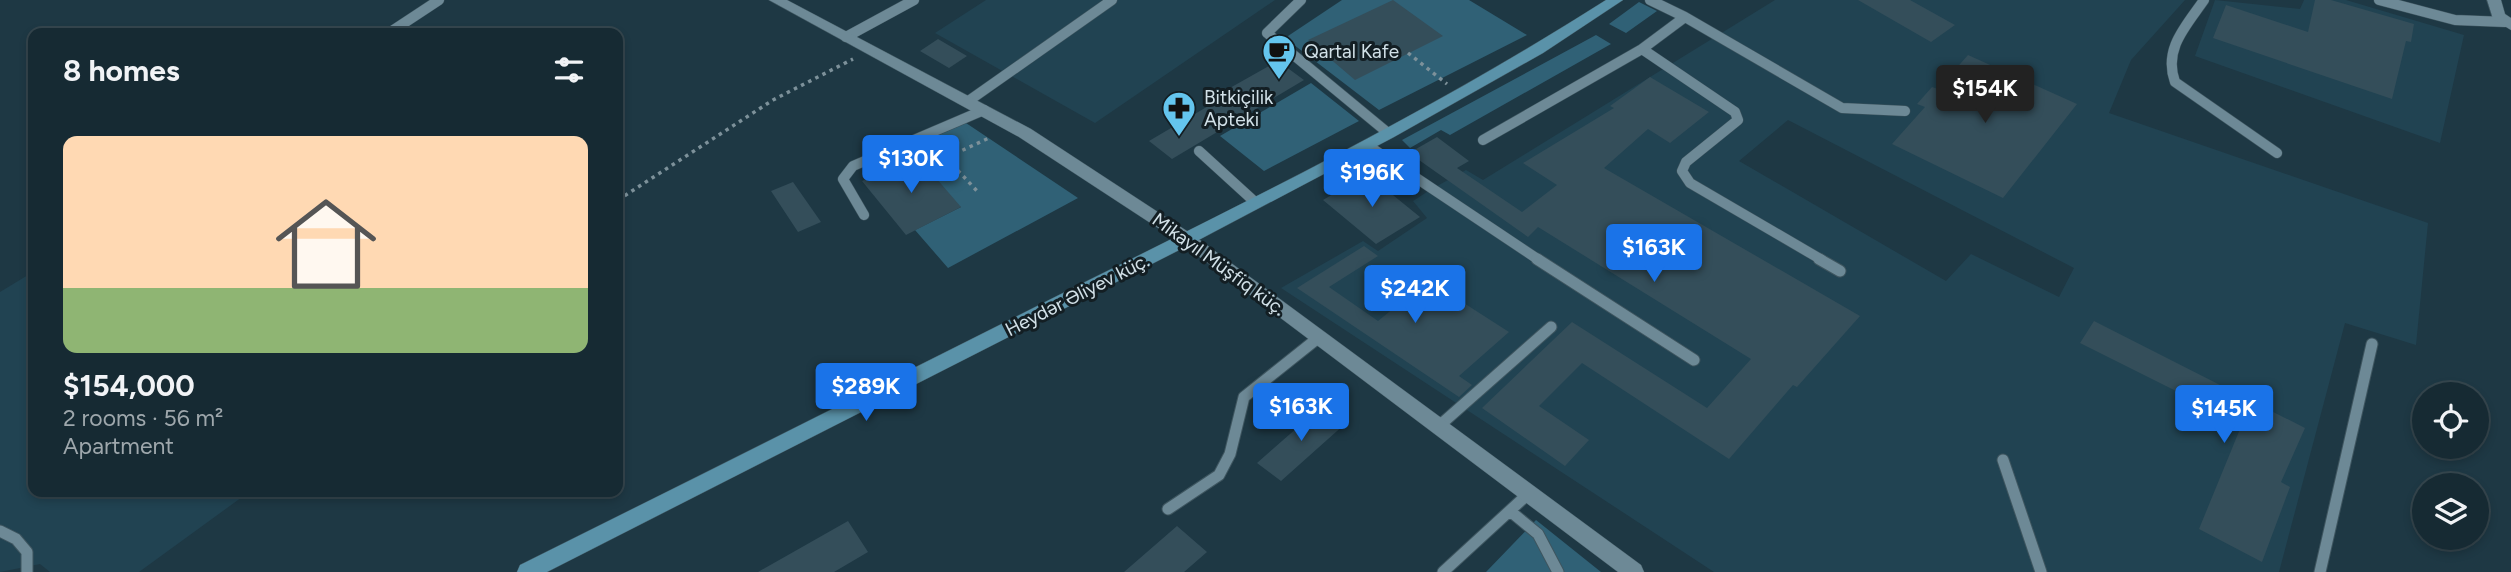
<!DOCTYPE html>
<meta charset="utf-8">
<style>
body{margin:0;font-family:Figtree,sans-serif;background:#1f323b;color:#f1f3f6;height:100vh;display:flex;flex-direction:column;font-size:26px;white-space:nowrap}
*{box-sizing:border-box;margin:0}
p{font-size:23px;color:#9ea7ac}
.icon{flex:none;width:38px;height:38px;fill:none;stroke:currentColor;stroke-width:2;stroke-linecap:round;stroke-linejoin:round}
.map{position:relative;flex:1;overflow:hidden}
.drawer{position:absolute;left:28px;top:28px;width:595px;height:469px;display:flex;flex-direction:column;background:#162a33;border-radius:14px;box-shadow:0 4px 10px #0003,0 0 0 2px #35464e}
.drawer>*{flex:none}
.tools{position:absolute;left:2412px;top:382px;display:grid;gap:14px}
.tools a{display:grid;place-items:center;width:77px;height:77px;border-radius:50%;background:#162a33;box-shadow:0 4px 10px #0003,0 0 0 2px #35464e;font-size:35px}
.price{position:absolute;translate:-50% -60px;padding:0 16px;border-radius:7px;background:#1a73e8;color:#fff;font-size:23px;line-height:46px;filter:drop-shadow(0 2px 4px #0008)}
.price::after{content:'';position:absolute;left:50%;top:42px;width:21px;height:16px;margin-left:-10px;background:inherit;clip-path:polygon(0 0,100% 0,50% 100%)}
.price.selected{background:#222;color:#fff}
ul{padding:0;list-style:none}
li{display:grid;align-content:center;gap:14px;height:371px;padding:0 35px}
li+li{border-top:2px solid #35464e}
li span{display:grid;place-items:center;height:217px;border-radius:14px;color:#555}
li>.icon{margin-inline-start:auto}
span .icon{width:126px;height:126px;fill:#fffc;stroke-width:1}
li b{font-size:30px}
h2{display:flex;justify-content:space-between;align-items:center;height:84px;padding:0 35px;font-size:30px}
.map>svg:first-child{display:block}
</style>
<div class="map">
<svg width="2511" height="572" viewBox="0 0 2511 572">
<rect width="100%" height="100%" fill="#1e3844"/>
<path fill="#214352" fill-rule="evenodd" d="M 986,0 L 1275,0 L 1095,123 L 935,33 Z
M 1775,0 L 2185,0 L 2131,60 L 2109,113 L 2428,223 L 2416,345 L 2345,323 L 2279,572 L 1714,572 L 1281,288 L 1363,241 L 1378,251 L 1427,218 L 1413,201 L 1430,190 L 1466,170 L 1483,180 ZM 1788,120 L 2074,268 L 2059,297 L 1971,254 L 1946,281 L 1739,161 Z
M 2215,0 L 2300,9 L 2304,0 L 2346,0 L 2464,35 L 2440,143 L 2195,56 Z
M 33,272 L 33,492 L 249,492 L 139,572 L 50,572 L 40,564 L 0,572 L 0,292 Z"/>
<path fill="#306176" d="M 1342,0 L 1469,0 L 1527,35 L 1379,110 L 1285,38 Z
M 1639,2 L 1657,11 L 1626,33 L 1609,24 Z
M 1596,35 L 1611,44 L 1450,135 L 1441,130 L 1410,148 L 1402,140 Z
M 1311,83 L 1359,121 L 1264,171 L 1220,136 Z
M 966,123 L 1078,198 L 948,268 L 915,230 L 961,207 L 875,176 L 867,166 Z
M 1536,520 L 1601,572 L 1486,572 Z"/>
<path fill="#344e5a" d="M 1393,0 L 1443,36 L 1355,80 L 1308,40 Z
M 1858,0 L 1910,0 L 1955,25 L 1931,42 Z
M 2315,0 L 2331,0 L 2414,24 L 2411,42 L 2406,41 L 2392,99 L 2213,38 L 2226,5 L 2308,32 Z
M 938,39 L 967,56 L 949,68 L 920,51 Z
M 1968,55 L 2077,104 L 2003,198 L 1892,144 L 1925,107 L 1917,104 L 1932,87 L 1938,89 Z
M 1278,61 L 1304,80 L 1172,159 L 1149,141 L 1210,105 L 1205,102 Z
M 1650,77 L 1709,112 L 1670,143 L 1648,129 L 1604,168 L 1860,316 L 1797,387 L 1793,385 L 1729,459 L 1582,363 L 1539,406 L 1589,440 L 1565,466 L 1482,408 L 1572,322 L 1707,408 L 1751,359 L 1538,227 L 1528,237 L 1409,153 L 1437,137 L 1469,161 L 1457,168 L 1522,212 L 1557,185 L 1523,163 L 1614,108 L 1610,106 Z
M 917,156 L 961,207 L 906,235 L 862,181 Z
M 1367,174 L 1420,217 L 1376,244 L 1323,200 Z
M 793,182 L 821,222 L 798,232 L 771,191 Z
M 1364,246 L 1378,256 L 1329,287 L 1378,321 L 1428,280 L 1509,332 L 1459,376 L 1472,385 L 1459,397 L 1297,288 Z
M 2094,321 L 2305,428 L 2281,482 L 2290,487 L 2262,562 L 2199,529 L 2240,429 L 2179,399 L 2182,394 L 2080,343 Z
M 1322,406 L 1346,423 L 1281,481 L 1257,463 Z
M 848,521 L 868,552 L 834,572 L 758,572 Z
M 1177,526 L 1207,552 L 1184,572 L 1124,572 Z"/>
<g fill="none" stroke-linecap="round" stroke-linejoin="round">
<defs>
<path id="service-far1" d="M 1301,0 L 1267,33 L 1388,133
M 2204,0 C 2186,26 2163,49 2175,82 L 2277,153
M 2379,0 L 2455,20 L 2505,22
M 1685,17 L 1842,108 L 1905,111
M 389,33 L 439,0
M 846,37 L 914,0
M 1642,49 L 1735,112 L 1738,120 L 1686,162 L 1682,171 L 1690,183 L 1822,260
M 967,102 L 1112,0
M 1483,140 L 1642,49 L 1685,17 L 1650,0
M 1367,145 L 1539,260
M 1199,151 L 1256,203
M 864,215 L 843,179 L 853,166 L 984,110"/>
<path id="service" d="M 1537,259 L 1694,360
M 1819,259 L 1840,271
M 1439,426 L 1551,327
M 2003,460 L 2041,572
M 1168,509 L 1219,475 L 1230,454 L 1244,397 L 1318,338
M 1510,511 L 1538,534 L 1558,572
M 0,531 L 16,539 L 27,552 L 27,572
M 1443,572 L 1528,494
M 2320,572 L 2372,344"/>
<path id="minor" d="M 769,0 L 787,0 L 1031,129 L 1193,235 L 1641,565 L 1644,572 L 1618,572 L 1181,243 L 1019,137 Z
M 2487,0 L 2501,0 L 2505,14 L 2511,18 L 2511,30 L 2493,19 Z"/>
<path id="secondary" d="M 1606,0 L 1623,0 L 1543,53 L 1394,137 L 1193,243 L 547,572 L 517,572 L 520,565 C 707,472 894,378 1081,284 C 1259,196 1438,107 1606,0 Z"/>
</defs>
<use href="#service-far1" stroke="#3e555f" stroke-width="11"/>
<use href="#service" stroke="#3e555f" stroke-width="13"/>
<use href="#minor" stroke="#3e555f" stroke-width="1"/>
<use href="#secondary" stroke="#3e555f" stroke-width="1"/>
<path stroke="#7d919a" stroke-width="3.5" stroke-dasharray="3.5 4.5" stroke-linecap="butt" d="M 1408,53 L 1447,84
M 936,147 L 978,192
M 926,167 L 989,138
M 618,200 L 773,100 L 853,59"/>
<use href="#service-far1" stroke="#6d8996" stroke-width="10"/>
<use href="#service" stroke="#6d8996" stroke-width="11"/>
<use href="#minor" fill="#6d8996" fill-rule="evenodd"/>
<use href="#secondary" fill="#5a92a9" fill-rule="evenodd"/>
</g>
<defs>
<symbol id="cafe-pin" viewBox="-11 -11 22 30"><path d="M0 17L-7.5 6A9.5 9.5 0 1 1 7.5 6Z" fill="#64c5ee" stroke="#131e23"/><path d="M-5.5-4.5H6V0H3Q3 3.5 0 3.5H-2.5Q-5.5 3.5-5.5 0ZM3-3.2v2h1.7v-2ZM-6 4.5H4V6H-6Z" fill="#111"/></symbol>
<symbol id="pharmacy-pin" viewBox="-11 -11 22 30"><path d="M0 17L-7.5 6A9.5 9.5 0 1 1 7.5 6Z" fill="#64c5ee" stroke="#131e23"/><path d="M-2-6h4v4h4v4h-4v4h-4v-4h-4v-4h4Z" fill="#111"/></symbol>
</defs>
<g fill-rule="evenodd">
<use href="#cafe-pin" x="1260" y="32" width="38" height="52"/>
<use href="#pharmacy-pin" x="1160" y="89" width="38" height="52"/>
</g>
<g text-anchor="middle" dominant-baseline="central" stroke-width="6" stroke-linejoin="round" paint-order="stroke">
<g font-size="19" fill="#d2e1e8" stroke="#131e23" text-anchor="start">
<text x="1304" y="51">Qartal Kafe</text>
<text x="1204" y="97">Bitkiçilik<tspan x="1204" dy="22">Apteki</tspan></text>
</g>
<g font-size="19" fill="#d2e1e8" stroke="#131e23">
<text transform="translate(1219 264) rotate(36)">Mikayıl Müşfiq küç.</text>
<text transform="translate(1077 295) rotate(-27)">Heydər Əliyev küç.</text>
</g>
</g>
</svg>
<div class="tools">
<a><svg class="icon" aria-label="locate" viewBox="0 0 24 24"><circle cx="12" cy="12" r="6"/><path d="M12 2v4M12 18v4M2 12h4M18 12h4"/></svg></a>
<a><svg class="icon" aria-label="layers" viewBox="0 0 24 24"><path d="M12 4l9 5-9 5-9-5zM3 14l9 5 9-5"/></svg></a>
</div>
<b class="price selected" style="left:1985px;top:125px">$154K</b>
<b class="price" style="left:911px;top:195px">$130K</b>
<b class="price" style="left:1372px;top:209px">$196K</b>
<b class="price" style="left:1654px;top:284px">$163K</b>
<b class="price" style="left:1415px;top:325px">$242K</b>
<b class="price" style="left:866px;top:423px">$289K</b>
<b class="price" style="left:1301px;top:443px">$163K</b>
<b class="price" style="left:2224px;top:445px">$145K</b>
<section class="drawer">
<h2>8 homes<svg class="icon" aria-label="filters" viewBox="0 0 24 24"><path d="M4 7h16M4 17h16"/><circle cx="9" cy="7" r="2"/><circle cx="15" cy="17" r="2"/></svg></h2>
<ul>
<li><span style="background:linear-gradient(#ffd9b3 70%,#8fb573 0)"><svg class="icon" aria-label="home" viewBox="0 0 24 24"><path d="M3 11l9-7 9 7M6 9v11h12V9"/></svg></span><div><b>$154,000</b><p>2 rooms · 56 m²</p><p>Apartment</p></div></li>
</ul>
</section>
</div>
